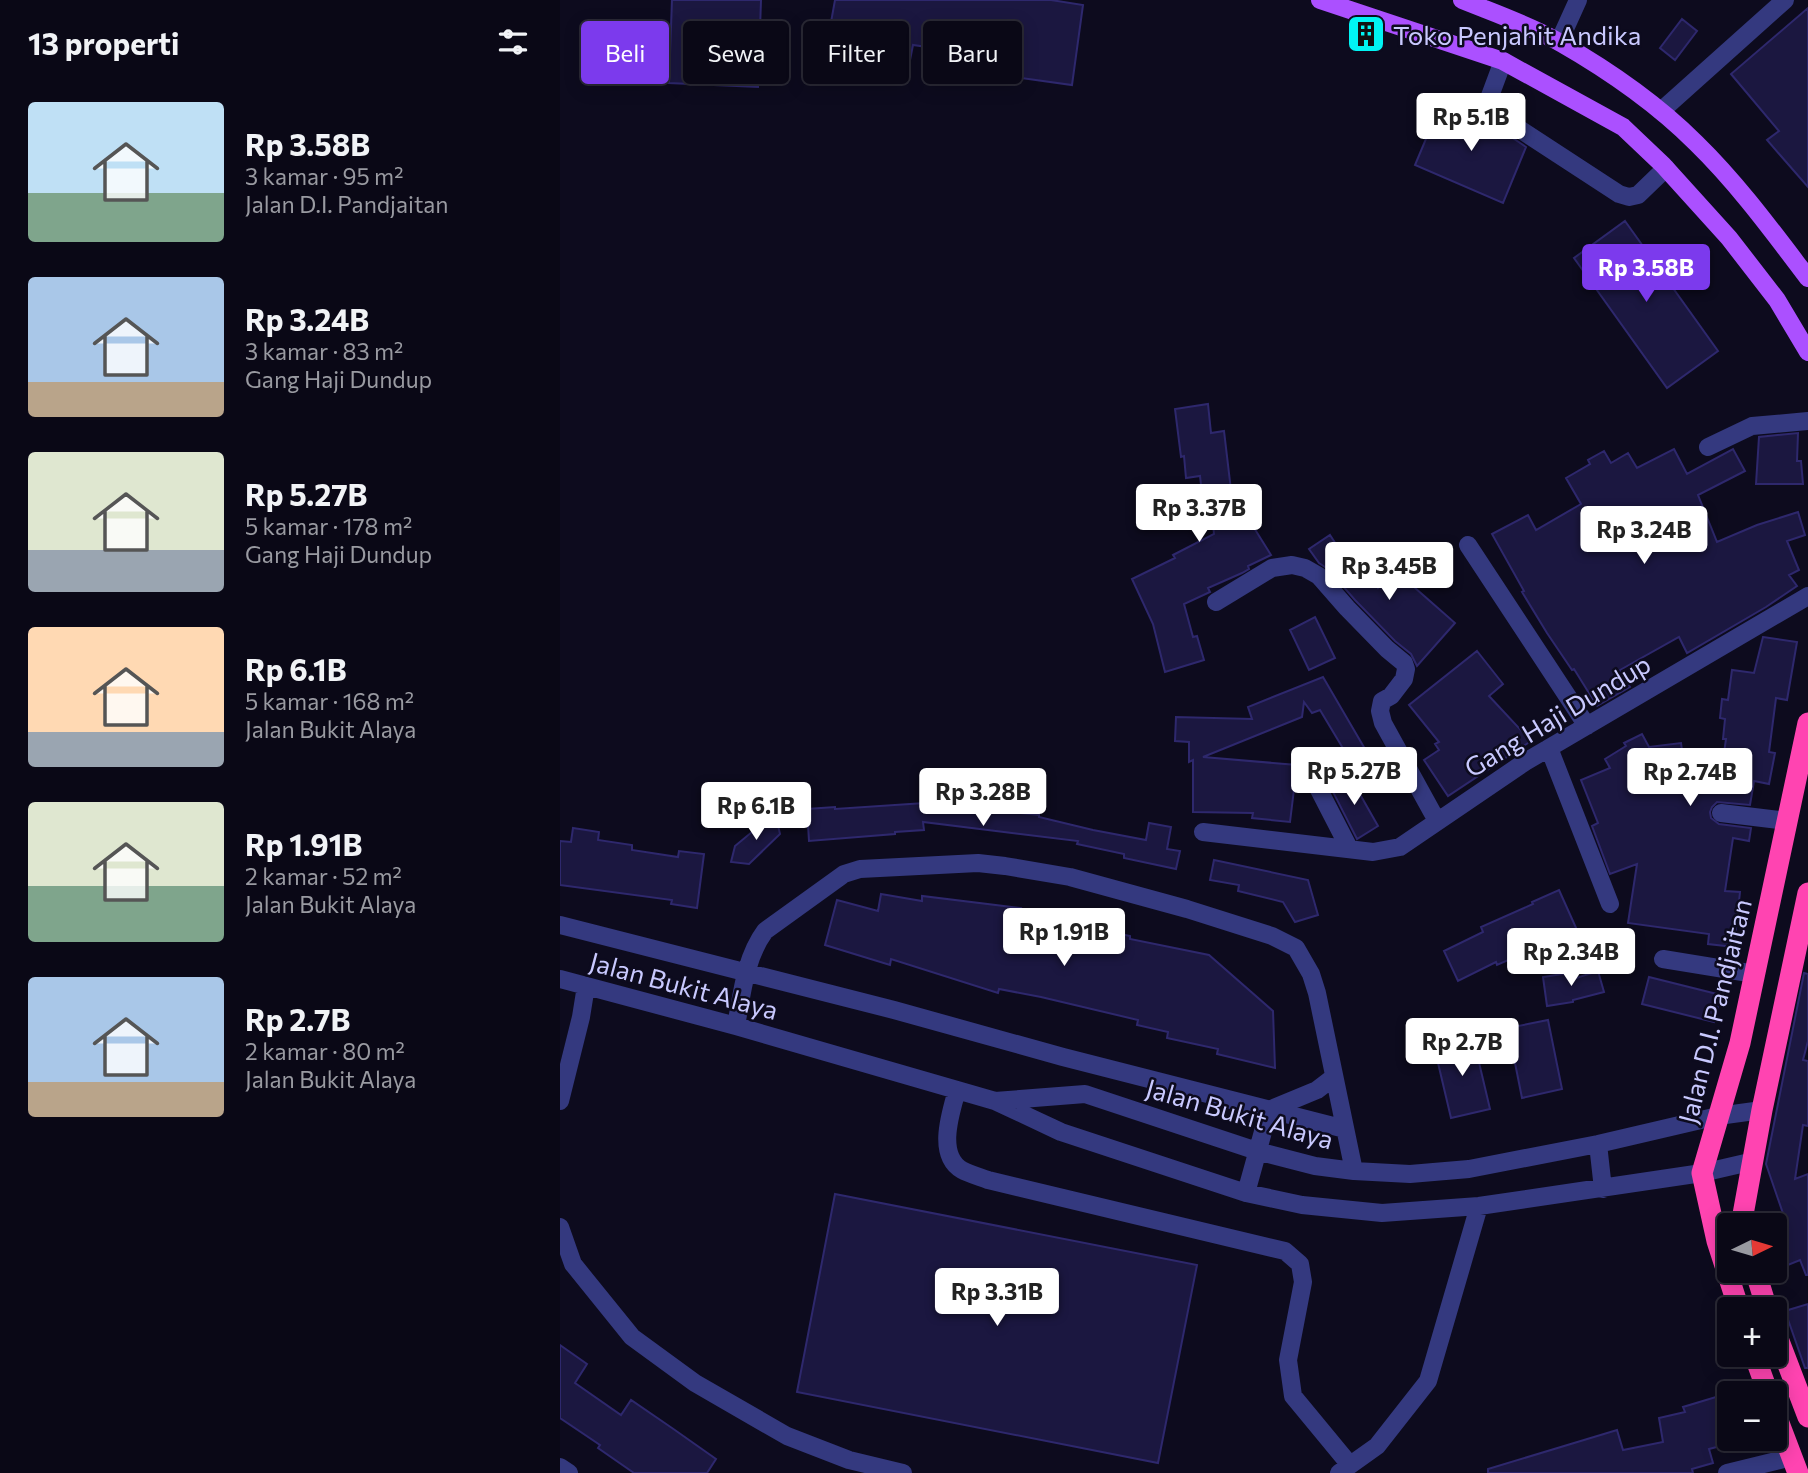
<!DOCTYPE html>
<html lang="id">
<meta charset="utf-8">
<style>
body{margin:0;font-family:Commissioner,sans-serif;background:#181623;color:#f1f3f6;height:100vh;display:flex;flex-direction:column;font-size:26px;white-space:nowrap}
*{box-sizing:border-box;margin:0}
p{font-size:23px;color:#999aa1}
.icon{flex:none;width:38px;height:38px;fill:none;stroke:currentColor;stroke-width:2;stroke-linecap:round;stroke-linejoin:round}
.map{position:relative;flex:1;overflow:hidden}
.panel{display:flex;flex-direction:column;background:#0a0816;width:560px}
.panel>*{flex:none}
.banner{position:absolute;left:21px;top:21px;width:665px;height:63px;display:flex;gap:14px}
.needle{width:46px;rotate:85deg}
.controls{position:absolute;left:1157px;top:1213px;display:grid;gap:14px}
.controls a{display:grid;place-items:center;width:70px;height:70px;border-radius:7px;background:#0a0816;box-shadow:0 4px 18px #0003,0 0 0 2px #2a2935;font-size:35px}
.price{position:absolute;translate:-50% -60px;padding:0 16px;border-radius:7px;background:#fff;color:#222;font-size:23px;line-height:46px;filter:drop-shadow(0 2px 4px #0008)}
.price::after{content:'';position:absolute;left:50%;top:42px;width:21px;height:16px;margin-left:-10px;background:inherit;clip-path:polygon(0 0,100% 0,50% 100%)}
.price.on{background:#7c3aed;color:#fff}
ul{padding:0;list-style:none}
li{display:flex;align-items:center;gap:21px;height:175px;padding:0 28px}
li span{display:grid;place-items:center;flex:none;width:196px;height:140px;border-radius:7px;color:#555}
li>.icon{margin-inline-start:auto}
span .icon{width:84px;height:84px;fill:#fffc;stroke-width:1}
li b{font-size:30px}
h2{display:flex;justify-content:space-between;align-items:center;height:84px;padding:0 28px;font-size:30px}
.tag{padding:0 24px;border-radius:7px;background:#0a0816;box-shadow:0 4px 18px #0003,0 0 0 2px #2a2935;font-size:24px;line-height:63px}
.tag.on{background:#7c3aed;color:#fff}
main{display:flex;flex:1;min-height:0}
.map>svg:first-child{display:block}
</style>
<main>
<section class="panel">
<h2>13 properti<svg class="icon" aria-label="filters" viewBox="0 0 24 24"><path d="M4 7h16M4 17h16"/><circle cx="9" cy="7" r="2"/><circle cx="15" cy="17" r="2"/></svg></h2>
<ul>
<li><span style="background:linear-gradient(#bfe0f5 65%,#7fa58c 0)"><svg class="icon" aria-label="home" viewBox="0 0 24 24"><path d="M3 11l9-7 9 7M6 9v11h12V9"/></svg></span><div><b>Rp 3.58B</b><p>3 kamar · 95 m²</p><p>Jalan D.I. Pandjaitan</p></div></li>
<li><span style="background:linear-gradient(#a9c7e8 75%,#b9a48a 0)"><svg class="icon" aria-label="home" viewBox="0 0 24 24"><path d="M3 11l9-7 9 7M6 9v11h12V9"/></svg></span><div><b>Rp 3.24B</b><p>3 kamar · 83 m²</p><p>Gang Haji Dundup</p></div></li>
<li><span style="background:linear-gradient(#dfe7d0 70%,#9aa5b1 0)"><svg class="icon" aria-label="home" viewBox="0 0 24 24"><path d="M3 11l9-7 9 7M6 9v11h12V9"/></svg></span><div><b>Rp 5.27B</b><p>5 kamar · 178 m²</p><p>Gang Haji Dundup</p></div></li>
<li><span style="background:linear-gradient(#ffd9b3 75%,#9aa5b1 0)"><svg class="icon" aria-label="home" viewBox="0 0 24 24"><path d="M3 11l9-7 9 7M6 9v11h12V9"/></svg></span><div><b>Rp 6.1B</b><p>5 kamar · 168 m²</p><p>Jalan Bukit Alaya</p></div></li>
<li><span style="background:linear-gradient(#dfe7d0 60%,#7fa58c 0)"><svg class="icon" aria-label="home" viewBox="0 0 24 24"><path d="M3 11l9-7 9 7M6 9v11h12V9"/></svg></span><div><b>Rp 1.91B</b><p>2 kamar · 52 m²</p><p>Jalan Bukit Alaya</p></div></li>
<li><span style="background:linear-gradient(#a9c7e8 75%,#b9a48a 0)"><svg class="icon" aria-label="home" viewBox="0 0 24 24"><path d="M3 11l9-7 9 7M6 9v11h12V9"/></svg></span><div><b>Rp 2.7B</b><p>2 kamar · 80 m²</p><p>Jalan Bukit Alaya</p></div></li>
</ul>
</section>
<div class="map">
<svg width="1248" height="1473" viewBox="0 0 1248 1473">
<rect width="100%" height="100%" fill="#0d0b1e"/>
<path fill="#1b1740" stroke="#2e286d" stroke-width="2" d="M 112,0 L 201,0 L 198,87 L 109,83 Z
M 275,0 L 491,0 L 523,5 L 512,85 L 404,70 L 407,53 L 353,45 L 349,65 L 266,50 Z
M 1248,8 L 1248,187 L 1207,140 L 1219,131 L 1171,74 Z
M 1122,19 L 1137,31 L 1115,60 L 1100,48 Z
M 796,24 L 819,32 L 816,47 L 793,42 Z
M 881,103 L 935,126 L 966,147 L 943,203 L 855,165 Z
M 1065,221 L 1158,351 L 1107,388 L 1014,258 Z
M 648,404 L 651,433 L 664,431 L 673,507 L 681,507 L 711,555 L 688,566 L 689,569 L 682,573 L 648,588 L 650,592 L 624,604 L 633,637 L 637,636 L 644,660 L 605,672 L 593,624 L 572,579 L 615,558 L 613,555 L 654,534 L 651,502 L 643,503 L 640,476 L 626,478 L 624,456 L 621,457 L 615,409 Z
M 1238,433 L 1237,461 L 1241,461 L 1243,484 L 1196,484 L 1199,437 Z
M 1114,449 L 1127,474 L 1173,449 L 1185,471 L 1138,495 L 1157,542 L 1197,525 L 1238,512 L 1245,535 L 1227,541 L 1239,570 L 1229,575 L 1237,586 L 1206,607 L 1127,653 L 1119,637 L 1060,670 L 1070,687 L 1037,706 L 1014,669 L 1012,670 L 987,633 L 962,592 L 964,591 L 932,534 L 968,515 L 976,530 L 1021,504 L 1006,478 L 1030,464 L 1028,460 L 1044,451 L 1051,463 L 1068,453 L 1077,468 Z
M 770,535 L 791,567 L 799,562 L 818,588 L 837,567 L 856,584 L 854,587 L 895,623 L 857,666 L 851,654 L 835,641 L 795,600 L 768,569 L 759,563 L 749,549 Z
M 755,617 L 775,658 L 749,670 L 730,630 Z
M 1203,637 L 1237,642 L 1227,700 L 1216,698 L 1209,752 L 1215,753 L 1209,784 L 1194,781 L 1190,805 L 1157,802 L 1152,807 L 1150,812 L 1151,818 L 1159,824 L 1191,828 L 1189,841 L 1173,838 L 1165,891 L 1180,892 L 1174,947 L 1148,944 L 1149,934 L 1068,923 L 1077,864 L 1050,874 L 1032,826 L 1038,823 L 1021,780 L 1050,768 L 1045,759 L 1066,746 L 1064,743 L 1082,734 L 1089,747 L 1121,743 L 1126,778 L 1160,781 L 1166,739 L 1163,739 L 1165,719 L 1160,718 L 1162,699 L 1168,700 L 1172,670 L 1194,673 Z
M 917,651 L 943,684 L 929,696 L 971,741 L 888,796 L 864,760 L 879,750 L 875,744 L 879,742 L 849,705 Z
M 763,677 L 805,749 L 790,760 L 760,710 L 752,713 L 744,702 L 742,717 L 643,757 L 737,765 L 730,822 L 692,818 L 693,813 L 633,812 L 633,760 L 629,762 L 629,742 L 615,741 L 616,717 L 692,719 L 688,707 Z
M 789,775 L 818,826 L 797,839 L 770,786 Z
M 365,803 L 479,815 L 479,817 L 533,830 L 586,840 L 589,823 L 611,827 L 607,849 L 620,851 L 616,869 L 564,858 L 564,854 L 517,844 L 518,841 L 363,822 L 364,830 L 335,832 L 335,834 L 249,841 L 247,809 L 275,807 L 275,809 Z
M 215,813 L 220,834 L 189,864 L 171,862 L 175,846 Z
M 13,828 L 39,832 L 38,840 L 72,845 L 72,850 L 118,857 L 119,851 L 144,854 L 137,908 L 111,904 L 112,900 L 0,885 L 0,841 L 11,842 Z
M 654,860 L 748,880 L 758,915 L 735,922 L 723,902 L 678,891 L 679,885 L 650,880 Z
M 999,890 L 1017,930 L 937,965 L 936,962 L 898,981 L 884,951 L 923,932 L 921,927 L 973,904 L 972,902 Z
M 321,894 L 362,901 L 362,896 L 461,908 L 460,912 L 570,936 L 570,939 L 649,955 L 713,1011 L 715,1068 L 657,1054 L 658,1049 L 607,1038 L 608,1032 L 577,1025 L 578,1020 L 481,997 L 439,989 L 438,993 L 331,959 L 330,965 L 265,945 L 277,900 L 318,911 Z
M 1038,971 L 1044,992 L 1013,1000 L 1013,1002 L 987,1006 L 983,977 L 1009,973 L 1010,980 Z
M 1244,973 L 1248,974 L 1248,1041 L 1243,1060 L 1248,1061 L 1248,1126 L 1243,1125 L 1235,1179 L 1248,1174 L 1248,1275 L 1246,1275 L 1240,1260 L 1223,1267 L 1214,1247 L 1214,1234 L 1228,1228 L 1206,1164 Z
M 1089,977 L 1161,995 L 1154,1022 L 1082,1004 Z
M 988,1020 L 1002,1089 L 962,1098 L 948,1028 Z
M 913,1037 L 930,1109 L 891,1118 L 874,1046 Z
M 275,1194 L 637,1265 L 598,1463 L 237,1392 Z
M 1248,1304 L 1248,1368 L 1245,1368 L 1225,1311 Z
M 0,1345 L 27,1364 L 15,1383 L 61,1415 L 71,1400 L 112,1428 L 156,1459 L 147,1473 L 74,1473 L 38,1448 L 40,1445 L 0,1418 Z
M 1169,1393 L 1169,1438 L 1171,1438 L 1172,1443 L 1149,1449 L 1153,1463 L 1132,1469 L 1133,1473 L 928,1473 L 928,1469 L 1057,1430 L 1063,1450 L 1103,1442 L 1099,1418 L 1125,1412 L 1123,1407 Z"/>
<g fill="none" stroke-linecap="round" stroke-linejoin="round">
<path stroke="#34397f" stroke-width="18" d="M 999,42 L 1018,0
M 943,61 L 930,96 L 936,110 L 944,119 L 1059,194 L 1069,197 L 1078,195 L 1106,168
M 1101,111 L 1225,0
M 1148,447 L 1192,426 L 1248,421
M 908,545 L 1027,726
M 656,602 L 712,568 L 732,565 L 745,568 L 759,576 L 787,608 L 827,649 L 844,663 L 846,669 L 844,679 L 831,696 L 822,701 L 820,711 L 823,723 L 877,821
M 989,748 L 1050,904
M 755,782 L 789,848
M 1161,813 L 1227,821
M 643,832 L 813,852 L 840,847 L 965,762 L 1248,596
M 0,925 L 334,1010 L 503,1057 L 785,1129
M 1103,959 L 1195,974
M 0,979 L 176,1026 L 435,1101 L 501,1132 L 686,1193 L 742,1205 L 822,1213 L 919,1206 L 1142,1173 L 1194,1161
M 176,1026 C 182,994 185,958 205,931 L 284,874 L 300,869 L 418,863 L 445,866 L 510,877 L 627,909 L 712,936 L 736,948 L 751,974 L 757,993 L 794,1171
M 397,1090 C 391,1112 376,1155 402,1170 C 409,1174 420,1177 428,1180 L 725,1251 L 740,1264 L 743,1282 L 728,1360 L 733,1396 L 790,1465
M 0,1101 L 21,1017 L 26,986
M 435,1101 L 525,1094 L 697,1151 L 755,1166 L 794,1171 L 850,1174 L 909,1169 L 1038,1144 L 1158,1116 L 1202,1110
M 1038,1144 L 1043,1189
M 686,1193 L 709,1110 L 757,1090 L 774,1077
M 0,1227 L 13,1264 L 72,1337 L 135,1383 L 227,1436 L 289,1460 L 343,1473
M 0,1467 L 9,1473
M 779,1473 L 817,1446 L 868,1381 L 919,1206
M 1167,1473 L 1232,1457"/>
<path stroke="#ab50ff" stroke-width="18" d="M 760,0 L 943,61 L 1063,127 L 1103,165 L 1169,238 L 1217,300 L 1248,352
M 902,0 C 934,13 969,25 999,42 C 1048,70 1097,104 1136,143 C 1178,184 1213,232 1248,278"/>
<path stroke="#ff44b1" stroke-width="21" d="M 1183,1225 L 1182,1220 L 1202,1110 L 1248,893
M 1195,1270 L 1207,1309
M 1179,1309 L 1157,1241 L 1142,1173 L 1180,1043 L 1248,723
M 1214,1328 L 1248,1417
M 1194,1354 L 1208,1393
M 1214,1410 L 1238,1473"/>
</g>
<defs>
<symbol id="building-square" viewBox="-11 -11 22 22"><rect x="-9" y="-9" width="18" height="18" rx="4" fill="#00f4f3" stroke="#0d0b1e"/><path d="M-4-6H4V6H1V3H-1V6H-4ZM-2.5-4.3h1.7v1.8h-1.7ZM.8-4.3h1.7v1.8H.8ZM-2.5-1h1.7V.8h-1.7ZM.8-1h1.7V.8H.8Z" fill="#111"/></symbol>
</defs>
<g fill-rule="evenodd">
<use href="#building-square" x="784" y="12" width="44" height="44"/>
</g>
<g text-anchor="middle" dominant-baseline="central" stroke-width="5" stroke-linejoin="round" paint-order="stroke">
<g font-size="26" fill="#c9c9ff" stroke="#0d0b1e" text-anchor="start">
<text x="833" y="34">Toko Penjahit Andika</text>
</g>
<g font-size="26" fill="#c9c9ff" stroke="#0d0b1e">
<text transform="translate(997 715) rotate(-31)">Gang Haji Dundup</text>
<text transform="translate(124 985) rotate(15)">Jalan Bukit Alaya</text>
<text transform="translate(1154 1011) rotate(-76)">Jalan D.I. Pandjaitan</text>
<text transform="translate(680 1113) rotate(16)">Jalan Bukit Alaya</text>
</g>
</g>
</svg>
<div class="controls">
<a><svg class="needle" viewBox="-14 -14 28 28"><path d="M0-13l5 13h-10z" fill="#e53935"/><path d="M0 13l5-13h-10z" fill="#999aa1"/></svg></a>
<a>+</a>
<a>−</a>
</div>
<b class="price" style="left:911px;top:153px">Rp 5.1B</b>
<b class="price on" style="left:1086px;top:304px">Rp 3.58B</b>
<b class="price" style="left:639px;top:544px">Rp 3.37B</b>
<b class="price" style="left:1084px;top:566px">Rp 3.24B</b>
<b class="price" style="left:829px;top:602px">Rp 3.45B</b>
<b class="price" style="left:794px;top:807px">Rp 5.27B</b>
<b class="price" style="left:1130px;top:808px">Rp 2.74B</b>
<b class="price" style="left:423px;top:828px">Rp 3.28B</b>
<b class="price" style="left:196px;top:842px">Rp 6.1B</b>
<b class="price" style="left:504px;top:968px">Rp 1.91B</b>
<b class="price" style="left:1011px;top:988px">Rp 2.34B</b>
<b class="price" style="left:902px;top:1078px">Rp 2.7B</b>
<b class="price" style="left:437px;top:1328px">Rp 3.31B</b>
<div class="banner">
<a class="tag on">Beli</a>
<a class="tag">Sewa</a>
<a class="tag">Filter</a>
<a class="tag">Baru</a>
</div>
</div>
</main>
